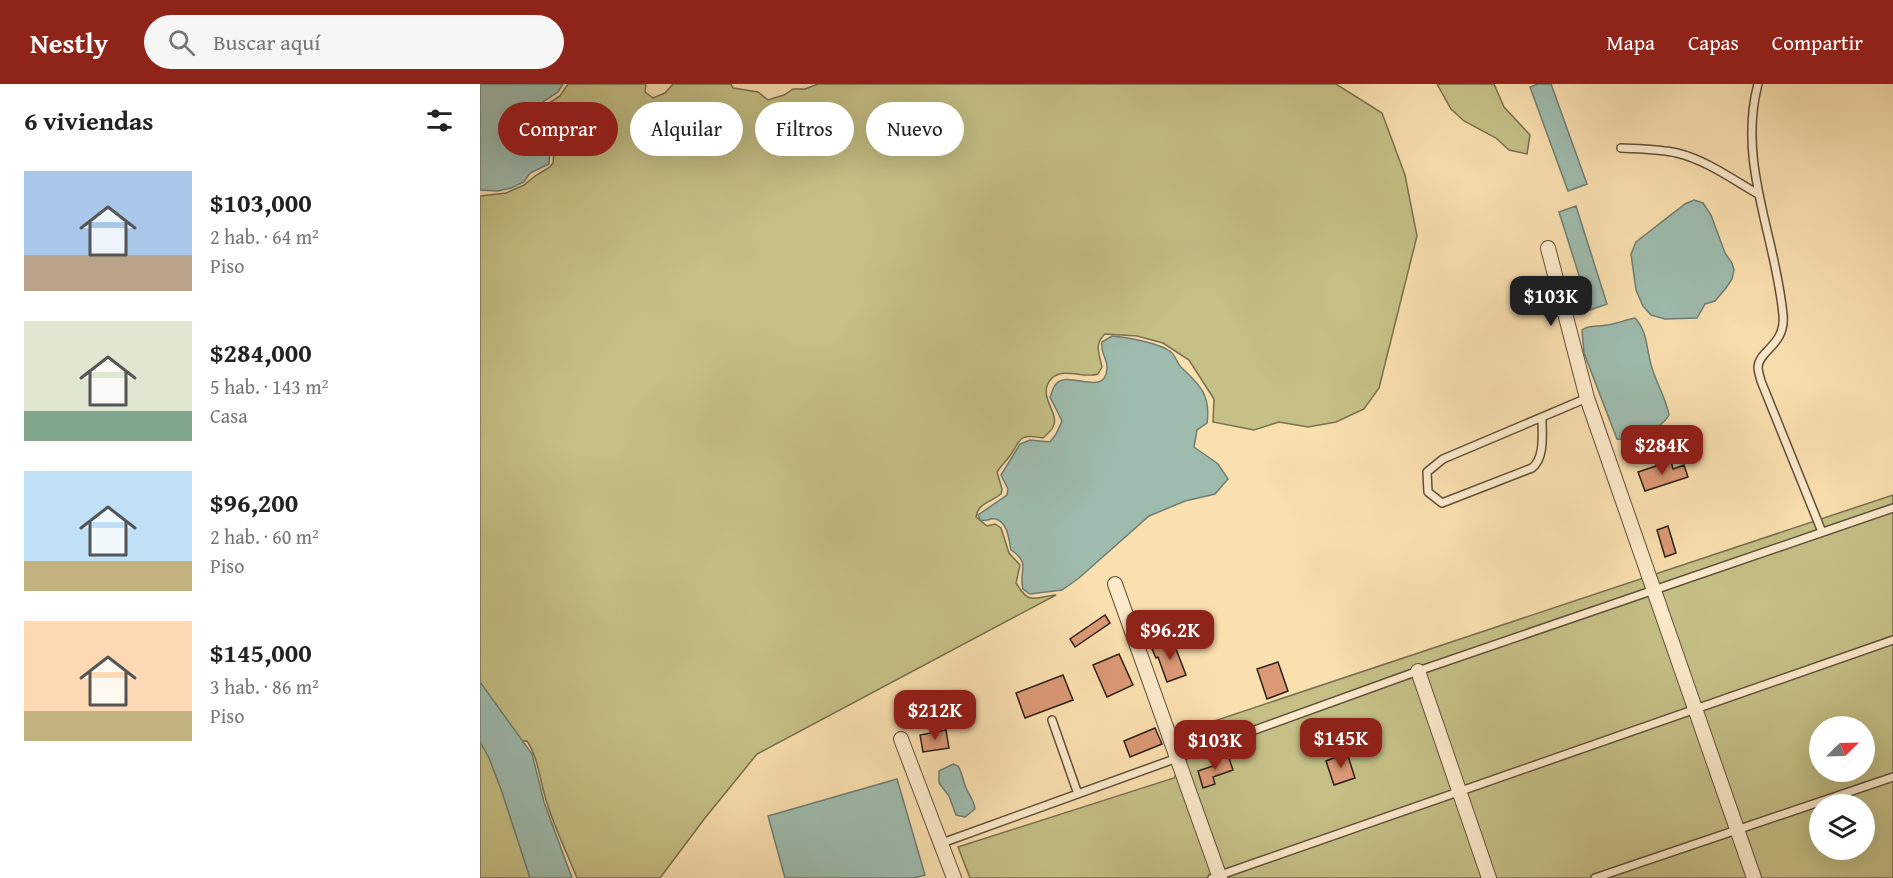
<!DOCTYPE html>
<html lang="es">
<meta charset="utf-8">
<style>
body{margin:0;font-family:"Gentium Book Plus",serif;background:#f6f6f6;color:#222;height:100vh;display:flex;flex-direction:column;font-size:22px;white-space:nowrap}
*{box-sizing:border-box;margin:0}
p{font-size:20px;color:#767676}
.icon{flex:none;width:33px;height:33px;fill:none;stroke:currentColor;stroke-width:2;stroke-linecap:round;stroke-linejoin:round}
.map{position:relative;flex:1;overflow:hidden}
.drawer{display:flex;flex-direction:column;background:#fff;width:480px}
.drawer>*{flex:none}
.hud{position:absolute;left:18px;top:18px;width:570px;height:54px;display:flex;gap:12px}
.needle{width:39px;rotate:67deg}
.buttons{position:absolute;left:1329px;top:632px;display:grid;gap:12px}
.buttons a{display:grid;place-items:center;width:66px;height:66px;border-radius:50%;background:#fff;box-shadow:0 6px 24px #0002;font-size:30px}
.price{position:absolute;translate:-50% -51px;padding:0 14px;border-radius:12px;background:#8f2418;color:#fff;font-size:20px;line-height:39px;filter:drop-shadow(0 2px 3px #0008)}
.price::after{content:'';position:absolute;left:50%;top:36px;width:18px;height:14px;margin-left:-9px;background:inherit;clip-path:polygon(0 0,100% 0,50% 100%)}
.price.selected{background:#222;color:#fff}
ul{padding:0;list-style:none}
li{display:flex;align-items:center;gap:18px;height:150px;padding:0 24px}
li span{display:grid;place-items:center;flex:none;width:168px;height:120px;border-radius:0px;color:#555}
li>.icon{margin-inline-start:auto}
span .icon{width:72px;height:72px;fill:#fffc;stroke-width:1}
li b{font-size:26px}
h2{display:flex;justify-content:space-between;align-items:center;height:72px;padding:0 24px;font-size:26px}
.tag{padding:0 21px;border-radius:27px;background:#fff;box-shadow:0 6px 24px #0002;font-size:21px;line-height:54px}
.tag.selected{background:#8f2418;color:#fff}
header{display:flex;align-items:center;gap:36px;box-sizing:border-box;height:84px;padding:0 30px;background:#8f2418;color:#fff}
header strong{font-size:28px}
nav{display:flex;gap:33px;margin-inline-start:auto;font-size:21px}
.search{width:420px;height:54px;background:#f6f6f6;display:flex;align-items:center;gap:15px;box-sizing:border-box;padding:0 21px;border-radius:33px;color:#767676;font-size:22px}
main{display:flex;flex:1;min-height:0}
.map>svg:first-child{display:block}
</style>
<header>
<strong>Nestly</strong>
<div class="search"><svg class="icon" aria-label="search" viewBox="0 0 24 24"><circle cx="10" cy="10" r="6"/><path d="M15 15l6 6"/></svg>Buscar aquí</div>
<nav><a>Mapa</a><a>Capas</a><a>Compartir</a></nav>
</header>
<main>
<section class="drawer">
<h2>6 viviendas<svg class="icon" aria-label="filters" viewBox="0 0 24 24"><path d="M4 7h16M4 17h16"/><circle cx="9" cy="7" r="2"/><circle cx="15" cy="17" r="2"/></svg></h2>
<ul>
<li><span style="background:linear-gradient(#a9c7e8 70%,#b9a48a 0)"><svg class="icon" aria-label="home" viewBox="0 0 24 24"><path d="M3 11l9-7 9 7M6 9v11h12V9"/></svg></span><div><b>$103,000</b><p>2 hab. · 64 m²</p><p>Piso</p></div></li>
<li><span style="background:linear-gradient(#dfe7d0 75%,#7fa58c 0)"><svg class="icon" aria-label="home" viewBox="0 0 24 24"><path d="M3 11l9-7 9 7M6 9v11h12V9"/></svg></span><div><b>$284,000</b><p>5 hab. · 143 m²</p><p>Casa</p></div></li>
<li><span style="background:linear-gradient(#bfe0f5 75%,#c2b280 0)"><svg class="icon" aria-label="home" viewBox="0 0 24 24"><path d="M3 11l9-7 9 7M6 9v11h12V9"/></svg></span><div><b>$96,200</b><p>2 hab. · 60 m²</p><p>Piso</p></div></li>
<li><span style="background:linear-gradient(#ffd9b3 75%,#c2b280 0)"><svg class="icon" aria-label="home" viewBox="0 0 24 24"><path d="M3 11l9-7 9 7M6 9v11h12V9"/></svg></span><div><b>$145,000</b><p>3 hab. · 86 m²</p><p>Piso</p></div></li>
</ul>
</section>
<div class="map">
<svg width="1413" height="794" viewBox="0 0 1413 794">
<rect width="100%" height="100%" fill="#fadfaf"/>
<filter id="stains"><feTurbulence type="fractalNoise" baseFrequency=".00333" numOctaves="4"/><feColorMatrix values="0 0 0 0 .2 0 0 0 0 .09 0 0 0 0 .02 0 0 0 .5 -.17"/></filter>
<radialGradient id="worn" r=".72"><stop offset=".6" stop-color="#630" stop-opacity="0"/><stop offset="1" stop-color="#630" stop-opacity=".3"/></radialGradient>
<path fill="#c5c086" stroke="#787050" stroke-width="1.5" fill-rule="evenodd" d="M 88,0 L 166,0 L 165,8 L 173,14 L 185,9 L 193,0 L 251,0 L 253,4 L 278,8 L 288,16 L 304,11 L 313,5 L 325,5 L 338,0 L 856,0 L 902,29 L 925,91 L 937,152 L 899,304 L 884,325 L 856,338 L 828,343 L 799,338 L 774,346 L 733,338 L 734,315 L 709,276 L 683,259 L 657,252 L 625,250 C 614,260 619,269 622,283 L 618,290 C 604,295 584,283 572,294 C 555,312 581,328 573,343 C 571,347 566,351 563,354 C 536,349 542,356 529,373 C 525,378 521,382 517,388 L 522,405 L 521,410 C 511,418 498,419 496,433 L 507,442 L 515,440 L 521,444 L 529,469 L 540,481 L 536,499 C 550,522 553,513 576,511 L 277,670 L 225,734 L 180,794 L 97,794 C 87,769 75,745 67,719 C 60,699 59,675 47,657 L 42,657 L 0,616 L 0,112 L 26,109 L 44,101 L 55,92 L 70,83 L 73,79 L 74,66 L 85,51 L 86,45 L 83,39 C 73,35 65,33 66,21 L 80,12 Z
M 957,0 L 1014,0 L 1024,23 L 1050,51 L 1047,70 L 1029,66 L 1016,54 L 984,37 L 971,25 Z
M 1413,411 L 1413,794 L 490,794 L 478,763 L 694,694 L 722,641 ZM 1340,642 L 1384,642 L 1384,687 L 1340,687 ZM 1340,720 L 1384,720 L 1384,765 L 1340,765 Z
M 0,656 L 8,669 L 56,794 L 0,794 Z"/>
<path fill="#9ebcae" stroke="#707d72" stroke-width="1.5" d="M 0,0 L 83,0 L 78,8 L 63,18 L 62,27 C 68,35 80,38 84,47 L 70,65 L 69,80 L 50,89 L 44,98 L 31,104 L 18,107 L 0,106 Z
M 1058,0 L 1071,0 L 1107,100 L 1088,107 L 1050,3 Z
M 1214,116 L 1223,119 L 1231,131 L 1245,169 L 1252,179 L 1254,186 L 1252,195 L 1246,204 L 1235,217 L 1225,220 L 1217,234 L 1185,235 L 1171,231 L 1163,222 L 1156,206 L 1151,170 L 1156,158 L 1205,120 Z
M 1096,122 L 1127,220 L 1110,226 L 1079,128 Z
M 1155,234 C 1169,249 1166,269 1173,287 C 1178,302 1186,315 1189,331 C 1183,344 1151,357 1137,355 L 1104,269 L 1102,246 C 1109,241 1118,243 1126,241 C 1136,240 1145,236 1155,234 Z
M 632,252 C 646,253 680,259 691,268 C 695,271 697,279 701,283 C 720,301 731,311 727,339 L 717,346 L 714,363 L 738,380 L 748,395 L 735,410 L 705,417 L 669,432 L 599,494 L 582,506 L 550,510 L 543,505 C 538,486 552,480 531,466 C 529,457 528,437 515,435 C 509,434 507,438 500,436 L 498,431 L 527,411 L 528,405 L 521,391 L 540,360 L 550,356 L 570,358 L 576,350 L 582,337 L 570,313 C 572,309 573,303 576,300 C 588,285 625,314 627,285 C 628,274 620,271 622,258 Z
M 0,598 L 52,670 L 64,718 L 92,794 L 50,794 L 22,708 L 9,674 L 0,658 Z
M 473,680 L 478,682 C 483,690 483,699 487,706 C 491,714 494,717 495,725 L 485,733 L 476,731 L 469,712 L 459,699 L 459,687 Z
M 417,695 L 445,791 L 434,794 L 305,794 L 288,732 Z"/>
<path fill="#dc9975" stroke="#2c1f19" stroke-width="1.5" d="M 1191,377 L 1193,385 L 1204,381 L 1208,393 L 1165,407 L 1158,388 Z
M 1188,442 L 1196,469 L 1185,473 L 1177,446 Z
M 625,531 L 630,539 L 595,563 L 590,555 Z
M 693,557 L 706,591 L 687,598 L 678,573 L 676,574 L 672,565 Z
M 639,570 L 653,601 L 627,613 L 613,581 Z
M 798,578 L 808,607 L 787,615 L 777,585 Z
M 583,591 L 593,616 L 545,634 L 536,609 Z
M 675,644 L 682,660 L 650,673 L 644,657 Z
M 466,646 L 469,664 L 443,668 L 440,651 Z
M 867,669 L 875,694 L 854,701 L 846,677 Z
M 748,671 L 753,686 L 733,693 L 735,700 L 723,704 L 718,687 L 736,681 L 734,675 Z"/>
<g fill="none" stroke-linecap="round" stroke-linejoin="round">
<defs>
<path id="service" d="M 1278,0 C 1257,79 1296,153 1303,231 C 1306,261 1279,266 1278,283 C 1278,287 1280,293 1281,297 L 1342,448
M 1141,64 C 1160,65 1179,65 1197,69 C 1226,76 1252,95 1278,110
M 1062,335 C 1062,350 1065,374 1052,384 L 962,419 L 948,408 L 947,388 L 963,375 L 1107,314
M 572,636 L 598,710
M 462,759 L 938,587 L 1413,424
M 732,794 L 1413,556
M 1115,794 L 1413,693"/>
<path id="minor" d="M 1068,164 L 1107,314 L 1274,794
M 635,500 L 740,794
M 938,587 L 1009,794
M 421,655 L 474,794"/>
</defs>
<use href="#service" stroke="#604f3e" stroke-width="10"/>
<use href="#minor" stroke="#604f3e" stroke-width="16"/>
<use href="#service" stroke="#fceacb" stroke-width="7"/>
<use href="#minor" stroke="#fceacb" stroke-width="14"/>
</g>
<rect width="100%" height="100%" filter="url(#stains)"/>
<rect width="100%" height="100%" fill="url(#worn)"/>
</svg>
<div class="buttons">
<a><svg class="needle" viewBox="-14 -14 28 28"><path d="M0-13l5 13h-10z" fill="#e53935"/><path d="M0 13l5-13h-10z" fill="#767676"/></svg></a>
<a><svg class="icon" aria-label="layers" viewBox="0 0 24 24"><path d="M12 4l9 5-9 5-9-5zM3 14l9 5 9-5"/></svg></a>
</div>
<b class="price selected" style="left:1071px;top:243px">$103K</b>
<b class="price" style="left:1182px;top:392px">$284K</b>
<b class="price" style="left:690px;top:577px">$96.2K</b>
<b class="price" style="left:455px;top:657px">$212K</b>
<b class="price" style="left:861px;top:685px">$145K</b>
<b class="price" style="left:735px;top:687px">$103K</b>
<div class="hud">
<a class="tag selected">Comprar</a>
<a class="tag">Alquilar</a>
<a class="tag">Filtros</a>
<a class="tag">Nuevo</a>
</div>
</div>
</main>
